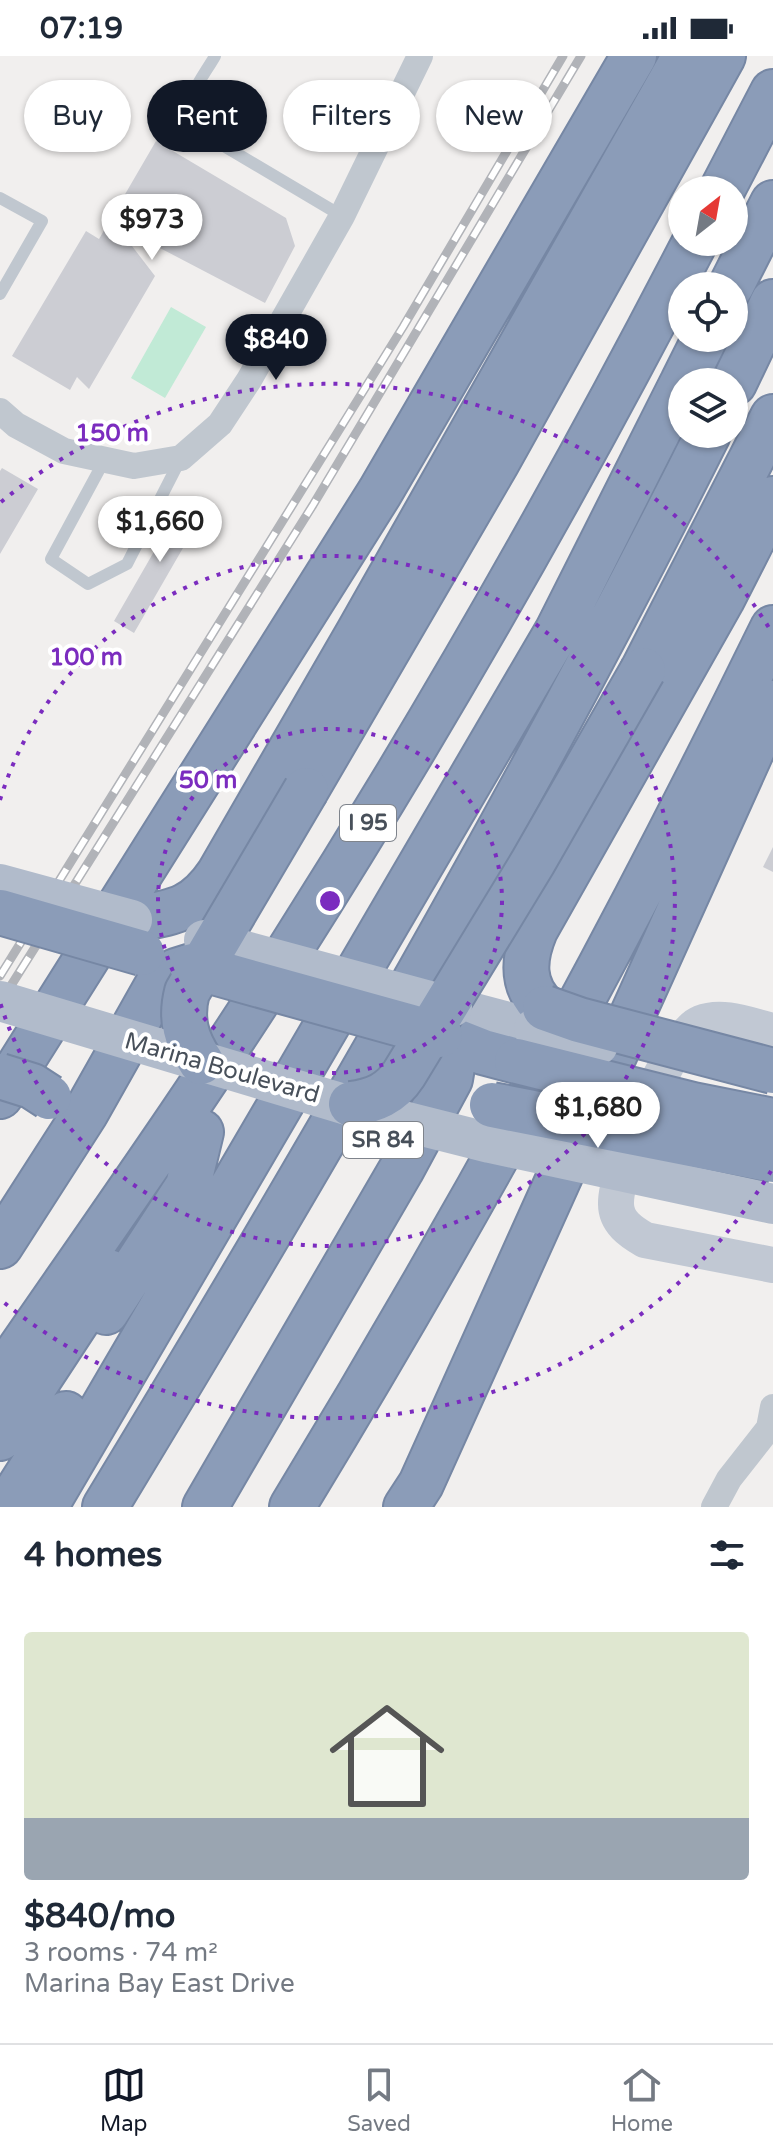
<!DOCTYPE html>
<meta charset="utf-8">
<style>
body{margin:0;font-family:"Varela Round",sans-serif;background:#f6f6f7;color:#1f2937;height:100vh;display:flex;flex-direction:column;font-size:30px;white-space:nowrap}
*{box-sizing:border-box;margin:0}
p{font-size:26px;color:#747a83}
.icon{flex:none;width:44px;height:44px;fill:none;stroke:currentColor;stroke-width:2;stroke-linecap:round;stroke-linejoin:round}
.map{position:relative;height:1451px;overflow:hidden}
.sheet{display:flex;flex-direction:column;background:#fff;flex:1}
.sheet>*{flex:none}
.guide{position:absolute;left:24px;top:24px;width:726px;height:72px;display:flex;gap:16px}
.needle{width:52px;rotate:31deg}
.tools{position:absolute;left:668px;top:120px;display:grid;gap:16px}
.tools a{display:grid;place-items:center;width:80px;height:80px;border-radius:50%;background:#fff;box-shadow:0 2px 6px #0004;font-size:40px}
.price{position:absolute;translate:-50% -68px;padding:0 18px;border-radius:28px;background:#fff;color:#222;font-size:26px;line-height:52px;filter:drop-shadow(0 2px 4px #0008)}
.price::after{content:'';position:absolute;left:50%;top:48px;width:24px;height:18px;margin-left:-12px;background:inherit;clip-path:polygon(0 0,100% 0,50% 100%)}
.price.selected{background:#111827;color:#fff}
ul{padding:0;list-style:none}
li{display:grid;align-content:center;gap:16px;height:424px;padding:0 24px}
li+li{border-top:2px solid #e0e1e3}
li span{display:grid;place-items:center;height:248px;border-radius:8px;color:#555}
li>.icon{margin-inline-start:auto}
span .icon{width:144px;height:144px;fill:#fffc;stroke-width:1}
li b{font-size:34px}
h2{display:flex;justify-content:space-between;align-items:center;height:96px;padding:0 24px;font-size:34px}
.pill{padding:0 28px;border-radius:36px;background:#fff;box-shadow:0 2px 6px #0004;font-size:28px;line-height:72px}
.pill.selected{background:#111827;color:#fff}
.status{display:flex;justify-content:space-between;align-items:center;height:56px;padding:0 40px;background:#fff;direction:ltr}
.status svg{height:22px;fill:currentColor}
.menu{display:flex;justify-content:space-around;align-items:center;height:112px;border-top:2px solid #e0e1e3;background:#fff;font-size:22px;color:#747a83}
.menu a{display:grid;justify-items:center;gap:4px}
.menu .selected{color:#111827}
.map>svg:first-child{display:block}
</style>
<div class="status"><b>07:19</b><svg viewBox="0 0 49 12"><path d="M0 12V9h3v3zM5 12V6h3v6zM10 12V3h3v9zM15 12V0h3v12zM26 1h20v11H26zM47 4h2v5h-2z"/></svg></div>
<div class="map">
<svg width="773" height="1451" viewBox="0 0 773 1451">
<rect width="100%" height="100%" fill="#f1efee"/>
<path fill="#c1ead6" d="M 171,251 L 206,271 L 165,342 L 131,322 Z"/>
<path fill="#cccdd3" d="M 156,85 L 286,162 L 295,190 L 265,247 L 137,180 L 132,190 L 155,220 L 89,333 L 77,321 L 70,334 L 12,300 L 86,175 L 99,183 Z
M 2,412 L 38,433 L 0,498 L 0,415 Z
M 186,440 L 206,452 L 134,577 L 114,565 Z
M 773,791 L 773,816 L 763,811 Z"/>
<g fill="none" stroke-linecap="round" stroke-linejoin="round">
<defs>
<path id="motorway" d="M 722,134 L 773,36
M 731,230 L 773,147
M 683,326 L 705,282
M 734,327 L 773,246
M 643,614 L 773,361
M 306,734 L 497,406 L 723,0
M 132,864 C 173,856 194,855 219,818 L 359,576 L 685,0
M 545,952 C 521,930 523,903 535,874 L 722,543 L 773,443
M 440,979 L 483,996 L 517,1005
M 0,1040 L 380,436 L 634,0
M 0,1190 L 86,1056 L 157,930 L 176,915 L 192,910
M 106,1256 L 188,1130 L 201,1076
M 0,1322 C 97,1181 197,1041 289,895 C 435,665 570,428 695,186
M 0,1382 L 109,1216
M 7,1451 L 66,1358
M 45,1451 L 558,574 L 682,328
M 105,1451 C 318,1100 524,745 708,378
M 205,1451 L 401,1114 L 450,1023 L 454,999 L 448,985 L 440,979
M 292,1451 C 466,1165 626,873 773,572
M 406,1451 L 421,1428 L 773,647"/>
</defs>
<use href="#motorway" stroke="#7687a4" stroke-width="48"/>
<path stroke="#c0c7cf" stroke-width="12" d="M 215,0 C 204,20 179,48 192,71 L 342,160
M 0,142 L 42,165 L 0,238
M 104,405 L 51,503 L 88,528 L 127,508 L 180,404"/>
<path stroke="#c0c7cf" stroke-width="26" d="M 0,355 L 16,369 L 64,395 L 134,410 L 181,402 L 220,368 L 249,324 L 342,160 L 420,0
M 714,1451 L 729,1423 L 769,1372 L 773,1351"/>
<path stroke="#c1c8d3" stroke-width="36" d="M 773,975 C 751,970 723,958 701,967 C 670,979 615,1115 616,1148 C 616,1166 631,1176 645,1184 L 773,1209"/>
<path stroke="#b1bbcb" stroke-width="40" d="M 452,951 L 534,973"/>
<use href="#motorway" stroke="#8b9cb8" stroke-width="44"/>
<defs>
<path id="rail" d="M 0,920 L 403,271 L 563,0
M 0,947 L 313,449 L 581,0"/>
</defs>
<use href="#rail" stroke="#b1b3b8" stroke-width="9"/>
<use href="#rail" stroke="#fff" stroke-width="6" stroke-dasharray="18" stroke-linecap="butt"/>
<defs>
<path id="motorway-bridge" d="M 0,856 L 142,897
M 192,910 L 440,979
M 545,952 L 579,964 L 773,1015
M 517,1005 L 693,1049 L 773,1065
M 201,1006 C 186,984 180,963 187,936 L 306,734
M 0,1020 L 32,1030 L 49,1041
M 351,1048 C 374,1045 391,1038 404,1018 L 533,806 L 643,614
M 492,1049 L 773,1104"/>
</defs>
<use href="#motorway-bridge" stroke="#7687a4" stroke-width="48" stroke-linecap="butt"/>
<path stroke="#b1bbcb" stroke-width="40" d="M 0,828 L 132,864
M 204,884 L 452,951
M 0,945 L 387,1061 L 490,1087 L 773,1148
M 534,973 L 598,989"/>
<use href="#motorway-bridge" stroke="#8b9cb8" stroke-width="44"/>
</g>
<g fill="none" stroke="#7b2cbf" stroke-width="4" stroke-dasharray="4 8">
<circle cx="330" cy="845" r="172"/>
<path d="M0 744A345 345 0 1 1 0 946"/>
<path d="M771 1115A517 517 0 0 1 1 1244M1 446A517 517 0 0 1 771 575"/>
</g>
<g text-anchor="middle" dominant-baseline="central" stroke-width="8" stroke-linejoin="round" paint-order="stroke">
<g fill="#fff" stroke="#7f848c" stroke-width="2">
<rect x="340" y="749" width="56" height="36" rx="6"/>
<rect x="343" y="1066" width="80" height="36" rx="6"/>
</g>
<g font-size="22" font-weight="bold" fill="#48505a">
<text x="368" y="767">I 95</text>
<text x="383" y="1084">SR 84</text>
</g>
<g font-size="24" fill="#48505a" stroke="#fff">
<text transform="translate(222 1012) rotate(16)">Marina Boulevard</text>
</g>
</g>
<circle cx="330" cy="845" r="12" fill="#7b2cbf" stroke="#fff" stroke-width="4"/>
<g font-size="24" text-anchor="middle" font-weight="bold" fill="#7b2cbf" stroke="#fff" stroke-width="8" stroke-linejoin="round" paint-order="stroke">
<text x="112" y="385">150 m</text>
<text x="86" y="609">100 m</text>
<text x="208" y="732">50 m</text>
</g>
</svg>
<div class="tools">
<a><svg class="needle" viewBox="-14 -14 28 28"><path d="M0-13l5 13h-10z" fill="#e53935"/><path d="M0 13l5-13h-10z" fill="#747a83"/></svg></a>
<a><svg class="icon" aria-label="locate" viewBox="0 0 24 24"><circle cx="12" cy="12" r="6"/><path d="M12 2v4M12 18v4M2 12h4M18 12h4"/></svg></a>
<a><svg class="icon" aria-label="layers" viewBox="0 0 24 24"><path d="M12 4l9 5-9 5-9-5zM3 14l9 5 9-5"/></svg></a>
</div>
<b class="price" style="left:152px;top:206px">$973</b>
<b class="price selected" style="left:276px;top:326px">$840</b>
<b class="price" style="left:160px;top:508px">$1,660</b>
<b class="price" style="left:598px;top:1094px">$1,680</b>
<div class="guide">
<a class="pill">Buy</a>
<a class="pill selected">Rent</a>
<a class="pill">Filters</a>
<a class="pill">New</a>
</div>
</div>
<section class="sheet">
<h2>4 homes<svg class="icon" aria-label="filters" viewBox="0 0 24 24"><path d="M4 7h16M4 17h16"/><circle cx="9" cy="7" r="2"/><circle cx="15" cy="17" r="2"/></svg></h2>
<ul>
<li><span style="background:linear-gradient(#dfe7d0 75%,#9aa5b1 0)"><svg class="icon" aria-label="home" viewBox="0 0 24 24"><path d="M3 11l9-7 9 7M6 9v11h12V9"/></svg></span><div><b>$840/mo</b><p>3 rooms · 74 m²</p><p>Marina Bay East Drive</p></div></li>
</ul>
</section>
<nav class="menu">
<a class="selected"><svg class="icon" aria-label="map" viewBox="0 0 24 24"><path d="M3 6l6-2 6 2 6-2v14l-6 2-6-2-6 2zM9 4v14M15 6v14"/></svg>Map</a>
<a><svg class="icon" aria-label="saved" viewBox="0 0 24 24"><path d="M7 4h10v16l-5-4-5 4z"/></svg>Saved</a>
<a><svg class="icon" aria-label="home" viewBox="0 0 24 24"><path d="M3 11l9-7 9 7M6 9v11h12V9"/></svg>Home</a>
</nav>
